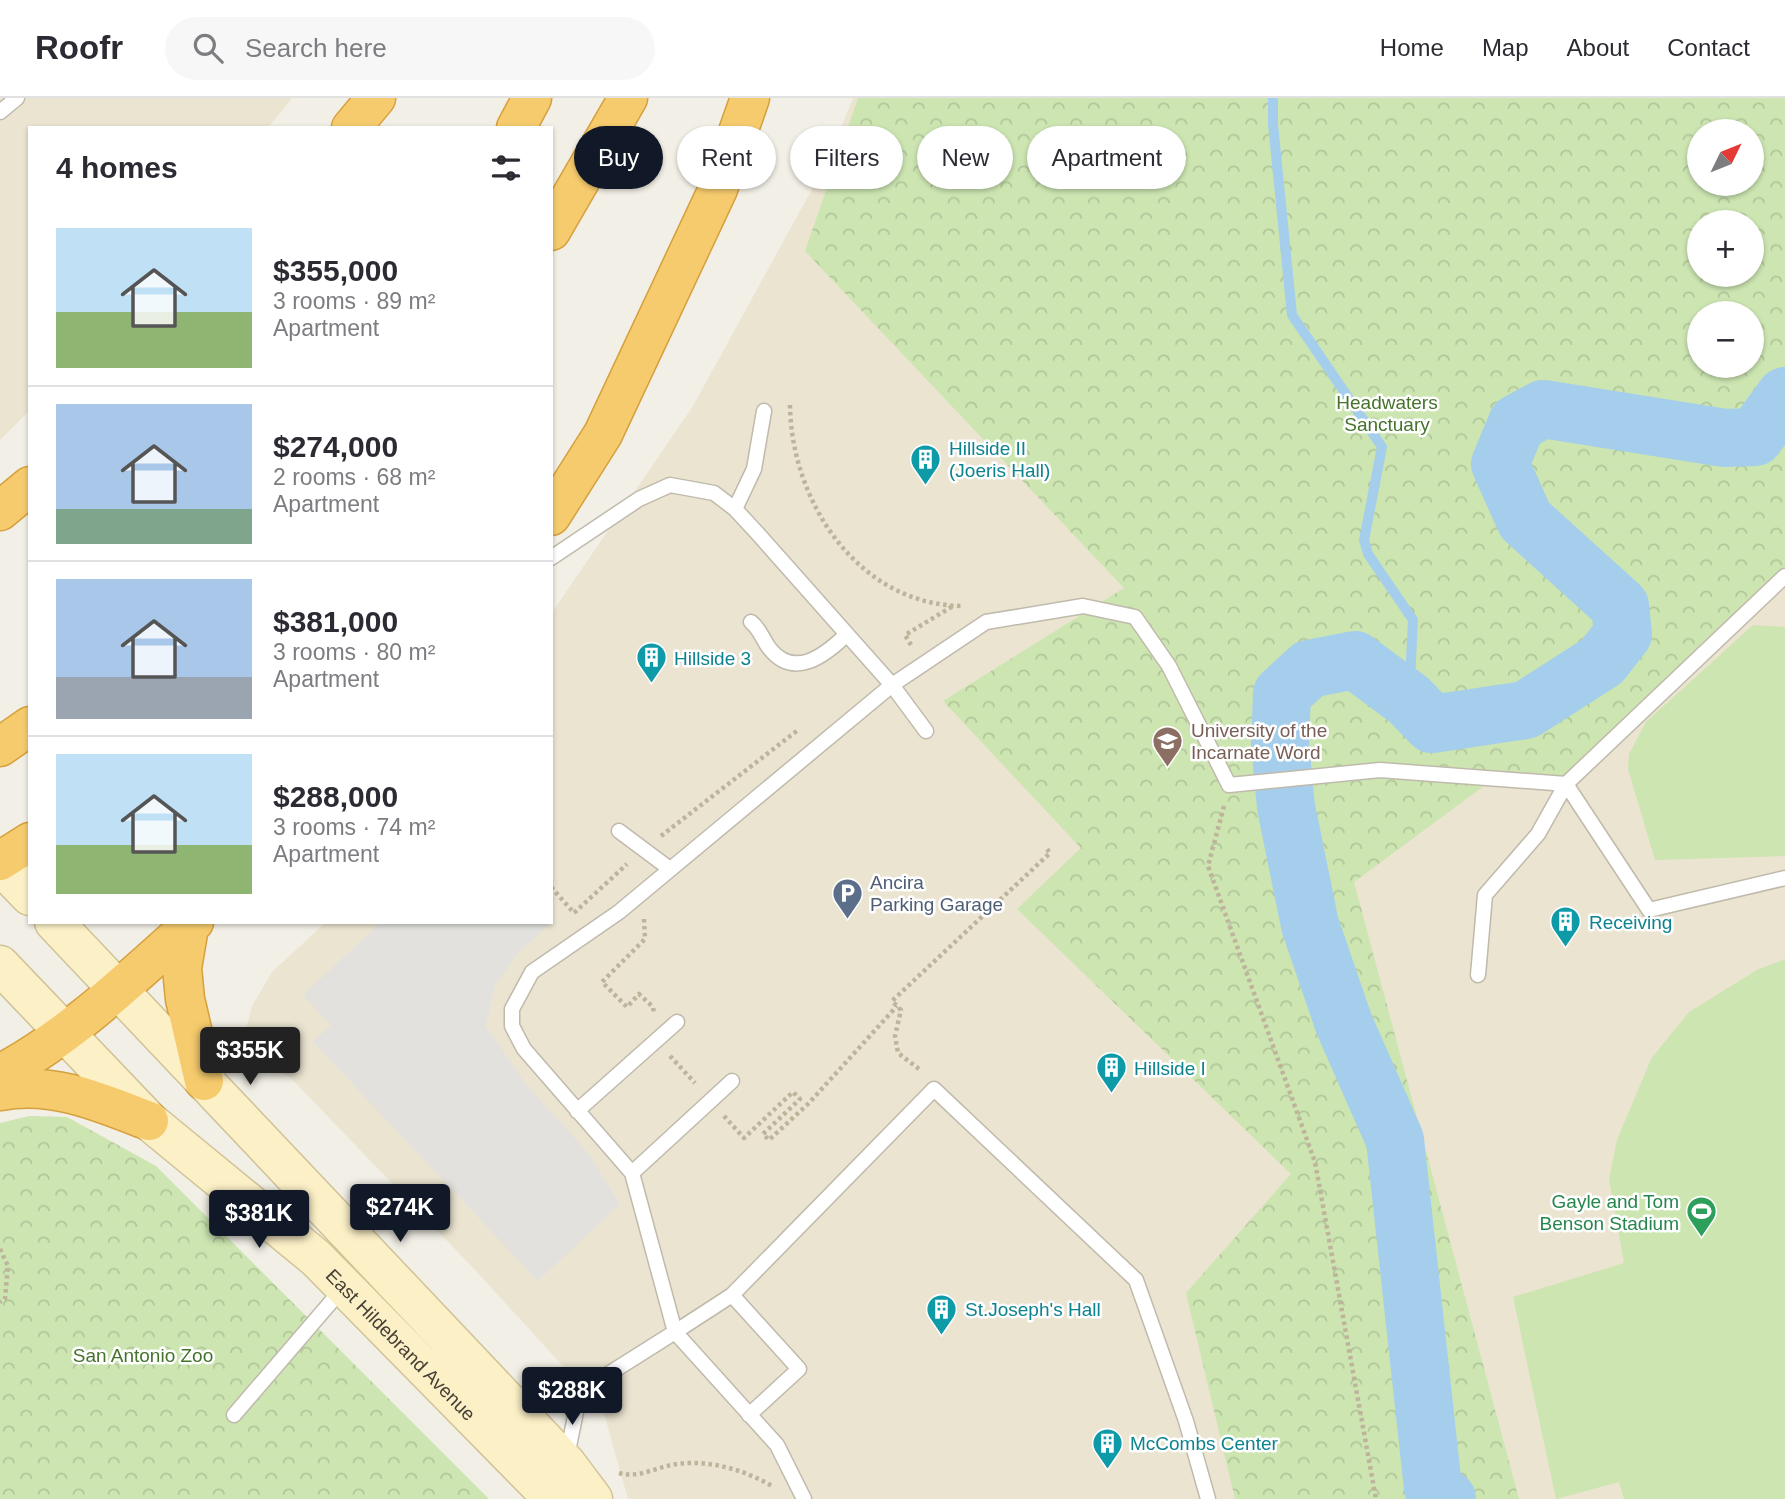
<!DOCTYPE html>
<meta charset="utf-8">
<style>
body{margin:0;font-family:Helvetica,sans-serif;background:#f7f7f7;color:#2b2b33;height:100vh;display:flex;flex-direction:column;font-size:26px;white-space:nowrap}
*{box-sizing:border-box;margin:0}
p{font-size:23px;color:#7c7c81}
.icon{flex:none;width:38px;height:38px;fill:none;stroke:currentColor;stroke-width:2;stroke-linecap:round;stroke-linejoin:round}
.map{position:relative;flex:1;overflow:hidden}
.details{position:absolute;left:28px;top:28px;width:525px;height:798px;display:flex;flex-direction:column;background:#fff;border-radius:0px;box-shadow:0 2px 5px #0004}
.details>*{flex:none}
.top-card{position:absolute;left:574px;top:28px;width:665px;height:63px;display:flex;gap:14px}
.needle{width:46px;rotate:47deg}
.tools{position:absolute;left:1687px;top:21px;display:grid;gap:14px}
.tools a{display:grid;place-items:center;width:77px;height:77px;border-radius:50%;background:#fff;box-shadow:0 2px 5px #0004;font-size:35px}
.price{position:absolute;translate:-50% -60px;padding:0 16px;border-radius:7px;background:#111827;color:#fff;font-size:23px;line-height:46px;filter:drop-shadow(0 2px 4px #0008)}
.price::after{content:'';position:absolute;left:50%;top:42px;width:21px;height:16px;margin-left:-10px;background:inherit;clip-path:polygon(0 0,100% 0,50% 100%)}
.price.selected{background:#222;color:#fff}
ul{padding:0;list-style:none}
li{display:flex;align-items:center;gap:21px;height:175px;padding:0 28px}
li+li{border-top:2px solid #e1e1e2}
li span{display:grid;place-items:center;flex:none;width:196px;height:140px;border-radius:0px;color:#555}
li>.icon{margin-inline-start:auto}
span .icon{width:84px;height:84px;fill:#fffc;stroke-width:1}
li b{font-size:30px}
h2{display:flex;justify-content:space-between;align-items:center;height:84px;padding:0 28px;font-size:30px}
.chip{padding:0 24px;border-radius:32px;background:#fff;box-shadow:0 2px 5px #0004;font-size:24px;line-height:63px}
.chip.selected{background:#111827;color:#fff}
header{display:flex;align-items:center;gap:42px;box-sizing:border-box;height:98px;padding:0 35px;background:#fff;border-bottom:2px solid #e1e1e2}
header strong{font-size:33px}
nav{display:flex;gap:38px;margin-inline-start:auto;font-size:24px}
.search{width:490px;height:63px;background:#f7f7f7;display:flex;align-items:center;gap:18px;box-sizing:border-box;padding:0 24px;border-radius:38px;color:#7c7c81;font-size:26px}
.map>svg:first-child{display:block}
</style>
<header>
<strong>Roofr</strong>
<div class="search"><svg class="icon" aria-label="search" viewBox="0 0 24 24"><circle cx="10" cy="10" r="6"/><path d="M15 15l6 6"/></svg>Search here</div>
<nav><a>Home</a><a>Map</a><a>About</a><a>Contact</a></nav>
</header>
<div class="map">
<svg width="1785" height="1401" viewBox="0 0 1785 1401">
<defs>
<pattern id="forest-crowns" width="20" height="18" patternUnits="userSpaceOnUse" patternTransform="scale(1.75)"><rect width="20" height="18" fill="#cce5b1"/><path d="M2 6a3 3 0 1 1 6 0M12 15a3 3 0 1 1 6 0" fill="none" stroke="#b1c699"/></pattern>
</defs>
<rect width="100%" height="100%" fill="#f2efe6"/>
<path fill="#ebe4d1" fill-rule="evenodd" d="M 0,0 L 292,0 L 268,30 L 30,30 L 30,312 L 0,342 Z
M 853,0 L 1785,0 L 1785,1401 L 628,1401 L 603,1312 L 476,1173 L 289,978 L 271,971 L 260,956 L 247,928 L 252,908 L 272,874 L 326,824 L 551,824 L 551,516 L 693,308 L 828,62 ZM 1699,33 L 1752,33 L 1752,86 L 1699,86 ZM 1699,124 L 1752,124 L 1752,177 L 1699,177 ZM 1699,215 L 1752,215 L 1752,268 L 1699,268 Z"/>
<path fill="url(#forest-crowns)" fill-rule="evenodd" d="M 858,0 L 1785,0 L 1785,478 L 1566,686 L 1492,682 L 1354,784 L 1519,1401 L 1235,1401 L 1186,1195 L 1291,1076 L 1017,811 L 1081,750 L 943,603 L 1124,490 L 805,153 ZM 1699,33 L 1752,33 L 1752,86 L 1699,86 ZM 1699,124 L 1752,124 L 1752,177 L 1699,177 ZM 1699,215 L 1752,215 L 1752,268 L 1699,268 Z
M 29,1018 L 67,1019 L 156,1068 L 489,1401 L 0,1401 L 0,1025 Z"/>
<path fill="#cce5b1" d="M 1753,527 L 1785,529 L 1785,758 L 1655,762 L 1628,671 L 1629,656 L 1646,624 Z
M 1785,861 L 1785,1401 L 1624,1401 L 1619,1384 L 1556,1401 L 1513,1199 L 1624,1165 L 1609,1081 L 1617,1042 L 1651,961 L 1689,914 L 1757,872 Z"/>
<path fill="#e3e1de" d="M 381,824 L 550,826 L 518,855 L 494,889 L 486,928 L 525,985 L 589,1056 L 620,1106 L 538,1183 L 313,944 L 331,927 L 303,897 Z"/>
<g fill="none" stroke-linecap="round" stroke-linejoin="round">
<path stroke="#a5ceec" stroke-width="10" d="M 1273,0 L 1273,26 L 1292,217 L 1382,349 L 1364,442 L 1368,456 L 1413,522 L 1409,602"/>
<path stroke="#a5ceec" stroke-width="58" d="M 1447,1401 L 1433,1390 L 1395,1042 L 1344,926 L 1310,827 L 1286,709 L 1280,646 L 1282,596 L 1309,571 L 1355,562 L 1409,602 L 1432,626 L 1526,612 L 1602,563 L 1623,536 L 1620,508 L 1525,422 L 1500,366 L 1517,325 L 1543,311 L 1725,340 L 1755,339 L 1785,298"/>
<defs>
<path id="service" d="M 0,14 L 17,0
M 735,411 L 754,371 L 764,313
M 551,460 L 639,401 L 670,387 L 714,395 L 735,411 L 759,437 L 892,587 L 926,633
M 751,524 C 761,532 762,541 770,551 C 794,581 824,558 845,538
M 619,733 L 670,771
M 1478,877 L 1485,797 L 1538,736 L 1566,686 L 1649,812 L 1785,780
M 577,1013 L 677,924
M 632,1075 L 732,983
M 732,1197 L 799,1271 L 749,1317
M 511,1298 L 580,1294 L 675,1234 L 632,1075 L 524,951 L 512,928 L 512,911 L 532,874 L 619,814 L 892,587 L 986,524 L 1083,508 L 1135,519 L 1169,568 L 1229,687 L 1380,672 L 1566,686 L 1785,478
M 234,1317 L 343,1190
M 567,1358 L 580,1294
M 804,1401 L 777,1347 L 675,1234 L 732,1197 L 934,991 L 1136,1182 L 1186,1323 L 1208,1401"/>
<g id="secondary">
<path d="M 0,767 L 30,798"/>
<path d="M 54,824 L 566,1365 L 593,1401"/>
<path id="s1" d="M 0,867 L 149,1023 L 316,1160 L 553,1401"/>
</g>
<path id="motorway" d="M 351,30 L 376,0
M 516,30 L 532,0
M 551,133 L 628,0
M 0,413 L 30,388
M 551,418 L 603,336 L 718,91 L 750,0
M 0,649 L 30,628
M 0,763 L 30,744
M 189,829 L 182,870 L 185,901 L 204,983
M 0,976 C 73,937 133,878 194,824
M 0,993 C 53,983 100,1004 149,1023"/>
</defs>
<use href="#service" stroke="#c0baac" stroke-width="17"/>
<use href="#secondary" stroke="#d0c398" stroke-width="41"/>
<use href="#motorway" stroke="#d5a03d" stroke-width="41"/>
<path stroke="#beb39b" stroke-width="4.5" stroke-dasharray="3.5 3.5" stroke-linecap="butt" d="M 790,307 C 791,404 859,508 964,508
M 911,547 L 905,537 L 953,508
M 1224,708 L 1208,768 L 1315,1064 L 1376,1401
M 661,738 L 798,632
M 551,789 L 574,815 L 627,766
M 644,821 L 645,841 L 602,884 L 627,909 L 639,896 L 653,909 L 654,915
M 670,958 L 695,985
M 919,971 L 898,955 L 895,938 L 901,912 L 892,903 L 1050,755 L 1047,751
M 724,1018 L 744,1040 L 793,994 L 800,1001 L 763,1036 L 769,1042 L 809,1005 L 897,908
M 0,1151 L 8,1168 L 5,1201 L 0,1204
M 619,1375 C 635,1380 651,1372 667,1368 C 702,1359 743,1371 772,1388"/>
<use href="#service" stroke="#fff" stroke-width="14"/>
<use href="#secondary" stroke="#fcf0c7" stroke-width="38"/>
<use href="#motorway" stroke="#f6cb6d" stroke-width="38"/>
</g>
<defs>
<symbol id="building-pin" viewBox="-11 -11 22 30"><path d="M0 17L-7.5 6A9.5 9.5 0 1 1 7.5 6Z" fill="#0f9aa8" stroke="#fff"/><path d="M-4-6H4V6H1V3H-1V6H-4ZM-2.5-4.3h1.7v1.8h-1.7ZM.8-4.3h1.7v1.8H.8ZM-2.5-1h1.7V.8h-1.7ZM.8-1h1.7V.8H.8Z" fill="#fff"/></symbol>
<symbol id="university-pin" viewBox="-11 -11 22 30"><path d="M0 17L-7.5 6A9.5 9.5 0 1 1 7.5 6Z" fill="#8d6e63" stroke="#fff"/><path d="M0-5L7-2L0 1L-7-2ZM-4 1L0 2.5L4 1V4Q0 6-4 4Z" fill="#fff"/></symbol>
<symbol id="parking-pin" viewBox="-11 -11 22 30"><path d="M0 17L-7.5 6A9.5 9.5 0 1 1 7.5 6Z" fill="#5c6f8a" stroke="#fff"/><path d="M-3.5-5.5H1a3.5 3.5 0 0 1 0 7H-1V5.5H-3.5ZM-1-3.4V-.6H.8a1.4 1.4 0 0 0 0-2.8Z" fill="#fff"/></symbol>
<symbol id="stadium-pin" viewBox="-11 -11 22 30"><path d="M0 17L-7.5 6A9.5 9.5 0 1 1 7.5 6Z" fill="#2e9e5b" stroke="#fff"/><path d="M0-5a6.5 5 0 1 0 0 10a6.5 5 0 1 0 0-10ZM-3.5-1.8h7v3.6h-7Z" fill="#fff"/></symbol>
</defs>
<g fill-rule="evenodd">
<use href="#building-pin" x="908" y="344" width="35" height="47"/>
<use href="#building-pin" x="634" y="542" width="35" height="47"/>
<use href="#university-pin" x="1150" y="626" width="35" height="47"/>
<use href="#parking-pin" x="830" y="778" width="35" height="47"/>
<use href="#building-pin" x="1548" y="806" width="35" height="47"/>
<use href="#building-pin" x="1094" y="952" width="35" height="47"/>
<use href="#stadium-pin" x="1684" y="1096" width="35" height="47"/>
<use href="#building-pin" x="924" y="1194" width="35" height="47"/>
<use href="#building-pin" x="1090" y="1328" width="35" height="47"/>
</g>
<g text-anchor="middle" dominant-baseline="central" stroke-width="5" stroke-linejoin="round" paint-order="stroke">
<g font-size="19" fill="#46732c" stroke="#fff">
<text x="1387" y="304">Headwaters<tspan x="1387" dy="22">Sanctuary</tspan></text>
<text x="143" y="1257">San Antonio Zoo</text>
</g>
<g font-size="19" fill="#0d838f" stroke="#fff" text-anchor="start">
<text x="949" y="350">Hillside II<tspan x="949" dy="22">(Joeris Hall)</tspan></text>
<text x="674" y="560">Hillside 3</text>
<text x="1589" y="824">Receiving</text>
<text x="1134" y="970">Hillside I</text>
<text x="965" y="1211">St.Joseph's Hall</text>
<text x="1130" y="1345">McCombs Center</text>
</g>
<g font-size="19" fill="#785e54" stroke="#fff" text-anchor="start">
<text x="1191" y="632">University of the<tspan x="1191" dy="22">Incarnate Word</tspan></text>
</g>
<g font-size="19" fill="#4e5e75" stroke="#fff" text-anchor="start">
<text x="870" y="784">Ancira<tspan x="870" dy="22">Parking Garage</tspan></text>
</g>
<g font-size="19" fill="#27864d" stroke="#fff" text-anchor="end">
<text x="1679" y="1103">Gayle and Tom<tspan x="1679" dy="22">Benson Stadium</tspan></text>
</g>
<g font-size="19" fill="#453f36" stroke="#fff">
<text stroke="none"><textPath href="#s1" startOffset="553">East Hildebrand Avenue</textPath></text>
</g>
</g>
</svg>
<div class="tools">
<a><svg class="needle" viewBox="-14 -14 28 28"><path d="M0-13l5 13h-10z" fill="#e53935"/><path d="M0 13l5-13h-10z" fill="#7c7c81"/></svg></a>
<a>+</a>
<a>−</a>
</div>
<b class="price selected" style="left:250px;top:989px">$355K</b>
<b class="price" style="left:400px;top:1146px">$274K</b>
<b class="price" style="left:259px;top:1152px">$381K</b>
<b class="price" style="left:572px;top:1329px">$288K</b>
<div class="top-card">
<a class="chip selected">Buy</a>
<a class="chip">Rent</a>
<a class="chip">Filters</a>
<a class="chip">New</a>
<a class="chip">Apartment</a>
</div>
<section class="details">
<h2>4 homes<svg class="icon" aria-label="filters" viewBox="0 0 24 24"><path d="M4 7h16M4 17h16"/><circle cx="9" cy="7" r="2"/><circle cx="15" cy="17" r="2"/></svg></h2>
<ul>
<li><span style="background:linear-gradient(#bfe0f5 60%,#8fb573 0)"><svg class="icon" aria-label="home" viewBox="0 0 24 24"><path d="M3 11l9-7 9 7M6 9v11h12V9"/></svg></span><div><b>$355,000</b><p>3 rooms · 89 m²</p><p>Apartment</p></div></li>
<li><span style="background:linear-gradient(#a9c7e8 75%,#7fa58c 0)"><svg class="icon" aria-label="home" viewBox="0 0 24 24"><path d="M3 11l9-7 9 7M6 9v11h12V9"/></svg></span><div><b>$274,000</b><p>2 rooms · 68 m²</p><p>Apartment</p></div></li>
<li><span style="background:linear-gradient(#a9c7e8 70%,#9aa5b1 0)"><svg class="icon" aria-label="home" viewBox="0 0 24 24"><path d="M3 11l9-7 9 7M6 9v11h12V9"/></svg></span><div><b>$381,000</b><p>3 rooms · 80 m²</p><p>Apartment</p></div></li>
<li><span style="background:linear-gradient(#bfe0f5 65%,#8fb573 0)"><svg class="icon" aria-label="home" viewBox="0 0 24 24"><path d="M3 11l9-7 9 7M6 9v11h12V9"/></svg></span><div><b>$288,000</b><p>3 rooms · 74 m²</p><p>Apartment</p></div></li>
</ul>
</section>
</div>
